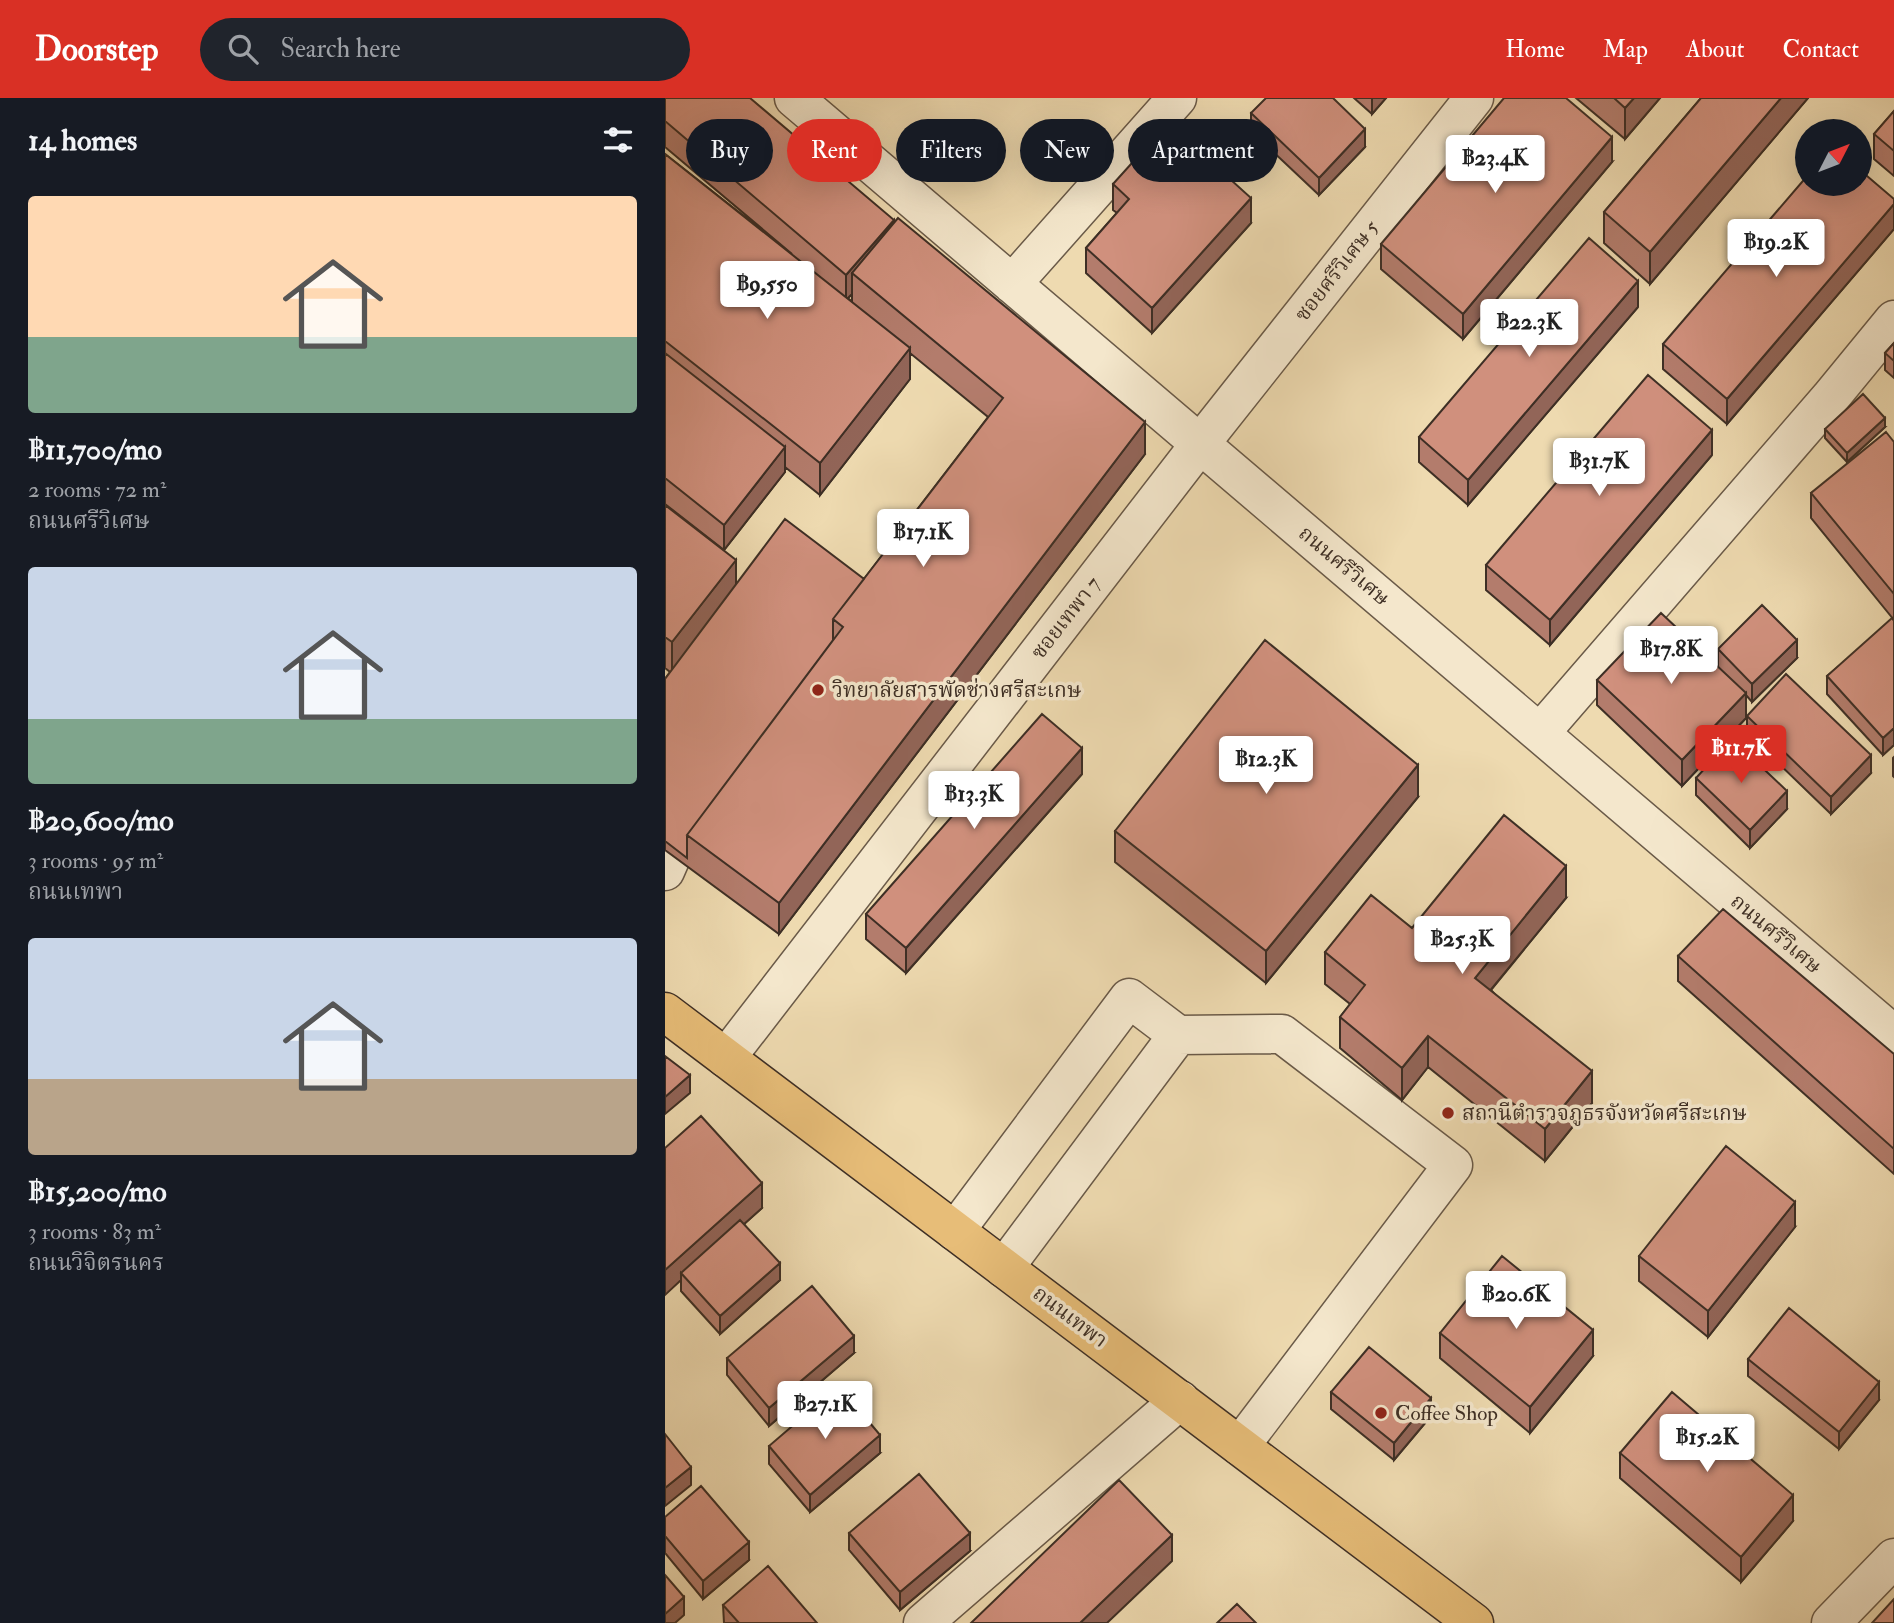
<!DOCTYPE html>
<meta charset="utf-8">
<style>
body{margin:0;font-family:"IM FELL Double Pica","Noto Serif Thai",serif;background:#20242c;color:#f1f3f6;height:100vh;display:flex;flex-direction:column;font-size:26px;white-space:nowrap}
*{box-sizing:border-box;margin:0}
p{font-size:23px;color:#9ea1a6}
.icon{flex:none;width:38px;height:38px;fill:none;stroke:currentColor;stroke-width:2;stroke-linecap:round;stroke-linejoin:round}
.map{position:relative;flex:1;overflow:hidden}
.panel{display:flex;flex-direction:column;background:#171b24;width:665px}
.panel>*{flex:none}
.banner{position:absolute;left:21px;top:21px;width:665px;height:63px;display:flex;gap:14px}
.needle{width:46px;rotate:48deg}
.controls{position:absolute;left:1130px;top:21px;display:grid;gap:14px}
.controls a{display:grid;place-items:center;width:77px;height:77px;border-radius:50%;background:#171b24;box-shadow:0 7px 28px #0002;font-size:35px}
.price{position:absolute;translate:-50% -60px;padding:0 16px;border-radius:7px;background:#fff;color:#222;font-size:23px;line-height:46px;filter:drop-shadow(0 2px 4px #0008)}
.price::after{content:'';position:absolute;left:50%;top:42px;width:21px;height:16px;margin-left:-10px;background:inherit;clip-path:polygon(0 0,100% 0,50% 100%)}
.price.current{background:#d93025;color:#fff}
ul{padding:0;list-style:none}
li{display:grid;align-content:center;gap:14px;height:371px;padding:0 28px}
li span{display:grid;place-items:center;height:217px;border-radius:7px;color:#555}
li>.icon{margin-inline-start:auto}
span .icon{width:126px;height:126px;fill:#fffc;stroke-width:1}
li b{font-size:30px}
h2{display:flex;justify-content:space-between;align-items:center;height:84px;padding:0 28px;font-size:30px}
.pill{padding:0 24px;border-radius:32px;background:#171b24;box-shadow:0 7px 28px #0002;font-size:24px;line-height:63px}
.pill.current{background:#d93025;color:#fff}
header{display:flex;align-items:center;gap:42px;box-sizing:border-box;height:98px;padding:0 35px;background:#d93025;color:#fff}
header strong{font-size:33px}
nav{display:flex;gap:38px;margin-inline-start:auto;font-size:24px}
.search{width:490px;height:63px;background:#20242c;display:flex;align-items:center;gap:18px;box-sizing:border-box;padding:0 24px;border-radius:38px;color:#9ea1a6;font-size:26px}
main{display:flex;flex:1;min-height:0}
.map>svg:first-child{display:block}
</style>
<header>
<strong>Doorstep</strong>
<div class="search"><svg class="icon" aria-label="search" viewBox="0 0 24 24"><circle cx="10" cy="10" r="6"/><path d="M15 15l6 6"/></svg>Search here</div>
<nav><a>Home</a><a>Map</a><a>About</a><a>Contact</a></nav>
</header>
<main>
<section class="panel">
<h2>14 homes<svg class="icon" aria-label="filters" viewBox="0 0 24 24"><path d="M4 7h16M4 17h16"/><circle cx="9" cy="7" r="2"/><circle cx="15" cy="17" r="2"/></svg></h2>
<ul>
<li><span style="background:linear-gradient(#ffd9b3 65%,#7fa58c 0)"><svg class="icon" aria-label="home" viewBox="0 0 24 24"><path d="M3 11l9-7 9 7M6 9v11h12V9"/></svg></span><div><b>฿11,700/mo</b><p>2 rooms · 72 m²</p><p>ถนนศรีวิเศษ</p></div></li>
<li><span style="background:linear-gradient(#c9d6e8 70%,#7fa58c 0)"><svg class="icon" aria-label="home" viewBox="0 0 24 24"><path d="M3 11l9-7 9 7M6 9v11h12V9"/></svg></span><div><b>฿20,600/mo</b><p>3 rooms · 95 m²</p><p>ถนนเทพา</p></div></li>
<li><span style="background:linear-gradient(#c9d6e8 65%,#b9a48a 0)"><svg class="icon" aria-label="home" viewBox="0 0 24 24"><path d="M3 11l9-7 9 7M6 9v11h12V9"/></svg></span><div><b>฿15,200/mo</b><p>3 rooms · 83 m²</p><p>ถนนวิจิตรนคร</p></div></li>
</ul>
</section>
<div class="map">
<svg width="1229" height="1525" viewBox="0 0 1229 1525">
<rect width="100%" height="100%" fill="#eedab0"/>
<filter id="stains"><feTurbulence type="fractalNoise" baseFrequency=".00286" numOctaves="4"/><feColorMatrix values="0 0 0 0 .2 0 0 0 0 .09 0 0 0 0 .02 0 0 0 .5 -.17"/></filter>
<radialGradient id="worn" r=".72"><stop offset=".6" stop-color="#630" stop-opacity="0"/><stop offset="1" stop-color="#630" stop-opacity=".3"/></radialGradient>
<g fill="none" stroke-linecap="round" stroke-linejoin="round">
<defs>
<path id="minor" d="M 129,0 L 1229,937
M 347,186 L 512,0
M 875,635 L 1165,300 L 1229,222
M 0,773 L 7,757
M 513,937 L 617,936 L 788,1067 L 575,1348
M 61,960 L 535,346 L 809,0
M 290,1133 L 464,900 L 513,937 L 339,1170
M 258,1525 L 515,1302
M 1166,1525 L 1229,1460"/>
<path id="major" d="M 0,914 L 809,1525"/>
</defs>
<use href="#minor" stroke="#6a5a48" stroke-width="41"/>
<use href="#major" stroke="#3e2f25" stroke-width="41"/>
<use href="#minor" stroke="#f4e7cc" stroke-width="38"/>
<use href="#major" stroke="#e7bd78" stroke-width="38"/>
</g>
<path fill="#b37c6c" stroke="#3e2f25" stroke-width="2" fill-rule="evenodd" d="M 0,0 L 229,126 L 480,356 L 114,836 L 0,752 L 0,581 L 5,574 L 0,570 L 0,407 L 71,486 L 199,481 L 323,319 L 245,255 L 245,281 L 155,397 L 120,369 L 120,374 L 59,452 L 0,406 L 0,56 L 127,156 L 0,49 ZM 187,196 L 187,204 L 183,200 Z
M 689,0 L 721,0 L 707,16 Z
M 911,0 L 995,0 L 960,41 Z
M 1036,0 L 1143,0 L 985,186 L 939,145 L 939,114 Z
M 1229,13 L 1229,78 L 1209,61 L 1209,36 Z
M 586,15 L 700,49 L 654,97 L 586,33 Z
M 947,64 L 798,241 L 716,171 L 716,146 Z
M 448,86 L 586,125 L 487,235 L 421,175 L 421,150 L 452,115 L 448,112 Z
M 1229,101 L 1229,131 L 1062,326 L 998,271 L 998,246 Z
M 973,209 L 803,407 L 754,364 L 754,339 Z
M 1229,245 L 1229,280 L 1220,272 L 1220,255 Z
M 1220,329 L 1182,364 L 1160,340 L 1160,331 Z
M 1229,344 L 1229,522 L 1146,420 L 1146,395 Z
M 1047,357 L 885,547 L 821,492 L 821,467 Z
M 1229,523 L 1229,647 L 1218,657 L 1162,596 L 1162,578 Z
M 1053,551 L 1132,560 L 1087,604 L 1081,597 L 1081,620 L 1017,688 L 932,607 L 932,582 L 1053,568 Z
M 1082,618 L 1206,675 L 1166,716 L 1082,635 Z
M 1229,659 L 1229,679 L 1228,678 L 1228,660 Z
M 417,676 L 241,875 L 201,841 L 201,816 Z
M 1031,680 L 1122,711 L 1085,750 L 1031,697 Z
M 753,699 L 601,885 L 450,764 L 450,733 Z
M 901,800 L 826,892 L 927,1005 L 880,1063 L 763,969 L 737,1002 L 675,950 L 675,919 L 685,906 L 660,886 L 660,854 L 747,830 Z
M 1013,858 L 1229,956 L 1229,1076 L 1013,883 Z
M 0,1050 L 97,1110 L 79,1126 L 115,1182 L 55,1236 L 16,1193 L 16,1182 Z
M 1130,1129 L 1043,1239 L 974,1183 L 974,1158 Z
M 775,1235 L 928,1258 L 865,1335 L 775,1260 Z
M 189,1255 L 104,1328 L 62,1277 L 62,1260 Z
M 1083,1261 L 1214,1302 L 1174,1351 L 1083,1278 Z
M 666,1294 L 766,1318 L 729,1362 L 666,1311 Z
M 104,1348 L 215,1355 L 145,1414 L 104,1366 Z
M 955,1355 L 1128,1423 L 1076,1484 L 955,1380 Z
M 0,1419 L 84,1462 L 38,1501 L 0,1455 Z
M 184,1435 L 305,1453 L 235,1512 L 184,1452 Z
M 58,1507 L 152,1525 L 59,1525 Z"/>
<path fill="#926558" stroke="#3e2f25" stroke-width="2" d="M 707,0 L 721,0 L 707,16 Z
M 969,0 L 995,0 L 960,41 L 960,10 Z
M 1116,0 L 1143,0 L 985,186 L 985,154 Z
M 700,31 L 700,49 L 654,97 L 654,80 Z
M 947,39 L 947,64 L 798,241 L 798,216 Z
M 586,100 L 586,125 L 487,235 L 487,210 Z
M 1229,106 L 1229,131 L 1062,326 L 1062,301 Z
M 229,122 L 229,147 L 187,175 L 187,196 L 181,202 L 181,177 Z
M 973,183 L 973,209 L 803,407 L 803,382 Z
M 245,250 L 245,281 L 155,397 L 155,365 Z
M 1220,320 L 1220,329 L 1182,364 L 1182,355 Z
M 480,324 L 480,356 L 114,836 L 114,805 Z
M 1047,332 L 1047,357 L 885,547 L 885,522 Z
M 120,349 L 120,374 L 59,452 L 59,427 Z
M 71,462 L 71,494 L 7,576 L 7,544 Z
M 1132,542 L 1132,560 L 1087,604 L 1087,586 Z
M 1081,595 L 1081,620 L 1017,688 L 1017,662 Z
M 1229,630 L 1229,647 L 1218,657 L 1218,640 Z
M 417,650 L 417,676 L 241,875 L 241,850 Z
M 1206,657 L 1206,675 L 1166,716 L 1166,699 Z
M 753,667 L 753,699 L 601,885 L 601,853 Z
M 1122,693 L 1122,711 L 1085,750 L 1085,732 Z
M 901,768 L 901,800 L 810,911 L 810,880 Z
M 763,938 L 763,969 L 737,1002 L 737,970 Z
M 927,973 L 927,1005 L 880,1063 L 880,1031 Z
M 25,977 L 25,995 L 0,1016 L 0,999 Z
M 97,1085 L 97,1110 L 20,1179 L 16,1175 L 16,1182 L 0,1197 L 0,1172 Z
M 1130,1104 L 1130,1129 L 1043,1239 L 1043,1213 Z
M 115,1165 L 115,1182 L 55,1236 L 55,1218 Z
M 928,1232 L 928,1258 L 865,1335 L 865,1309 Z
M 189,1238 L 189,1255 L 104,1328 L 104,1310 Z
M 1214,1284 L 1214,1302 L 1174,1351 L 1174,1334 Z
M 766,1300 L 766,1318 L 729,1362 L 729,1345 Z
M 215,1337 L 215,1355 L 145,1414 L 145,1397 Z
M 26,1369 L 26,1387 L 0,1408 L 0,1390 Z
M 1128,1397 L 1128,1423 L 1076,1484 L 1076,1459 Z
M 305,1435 L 305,1453 L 235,1512 L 235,1494 Z
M 507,1437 L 507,1463 L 442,1525 L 415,1525 Z
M 84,1444 L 84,1462 L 38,1501 L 38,1483 Z
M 19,1499 L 19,1517 L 10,1525 L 0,1525 L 0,1516 Z"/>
<path fill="#d0907d" stroke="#3e2f25" stroke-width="2" d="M 0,0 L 85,0 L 229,122 L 181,177 L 0,23 Z
M 601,0 L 668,0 L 700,31 L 654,80 L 586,15 Z
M 839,0 L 901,0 L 947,39 L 798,216 L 716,146 Z
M 949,0 L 969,0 L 960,10 Z
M 1036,0 L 1116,0 L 985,154 L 939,114 Z
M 1229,13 L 1229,53 L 1209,36 Z
M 503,25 L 586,100 L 487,210 L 421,150 L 464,101 L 448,86 Z
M 0,56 L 245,250 L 155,365 L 0,243 Z
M 1195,72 L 1229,101 L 1229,106 L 1062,301 L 998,246 L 1143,77 L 1143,86 L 1195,86 Z
M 233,120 L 480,324 L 114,805 L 22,737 L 178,529 L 168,521 L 338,300 L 187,175 Z
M 924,140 L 973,183 L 803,382 L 754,339 Z
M 1229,245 L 1229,263 L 1220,255 Z
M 0,255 L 120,349 L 59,427 L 0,380 Z
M 983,277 L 1047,332 L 885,522 L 821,467 Z
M 1198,296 L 1220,320 L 1182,355 L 1160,331 Z
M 1221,334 L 1229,344 L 1229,496 L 1146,395 Z
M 0,407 L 71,462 L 7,544 L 0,539 Z
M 120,421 L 199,481 L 168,521 L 168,542 L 22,737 L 22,760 L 0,743 L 0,581 Z
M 1097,507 L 1132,542 L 1087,586 L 1053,551 Z
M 996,515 L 1081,595 L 1017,662 L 932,582 Z
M 1227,520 L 1229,523 L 1229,630 L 1218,640 L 1162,578 Z
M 600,542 L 753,667 L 601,853 L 450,733 Z
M 1121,576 L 1206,657 L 1166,699 L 1082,618 Z
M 377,616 L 417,650 L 241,850 L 201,816 Z
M 1067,641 L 1122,693 L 1085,732 L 1031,680 Z
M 839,717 L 901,768 L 810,880 L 927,973 L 880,1031 L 763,938 L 737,970 L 675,919 L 700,887 L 660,854 L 706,797 L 747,830 Z
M 1058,811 L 1229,956 L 1229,1051 L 1013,858 Z
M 0,958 L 25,977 L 0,999 Z
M 36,1018 L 97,1085 L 0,1172 L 0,1050 Z
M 1061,1048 L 1130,1104 L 1043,1213 L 974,1158 Z
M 75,1122 L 115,1165 L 55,1218 L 16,1175 Z
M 837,1158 L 928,1232 L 865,1309 L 775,1235 Z
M 147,1188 L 189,1238 L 104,1310 L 62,1260 Z
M 1124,1210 L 1214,1284 L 1174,1334 L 1083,1261 Z
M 704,1249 L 766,1300 L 729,1345 L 666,1294 Z
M 174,1288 L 215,1337 L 145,1397 L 104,1348 Z
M 1007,1294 L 1128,1397 L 1076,1459 L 955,1355 Z
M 0,1336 L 26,1369 L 0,1390 Z
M 254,1376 L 305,1435 L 235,1494 L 184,1435 Z
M 454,1382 L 507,1437 L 415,1525 L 306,1525 Z
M 36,1388 L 84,1444 L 38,1483 L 0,1438 L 0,1419 Z
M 103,1468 L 152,1525 L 74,1525 L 58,1507 Z
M 0,1477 L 19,1499 L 0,1516 Z
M 1229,1501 L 1229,1525 L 1207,1525 Z
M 572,1506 L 591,1525 L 552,1525 Z"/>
<g fill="#8f2418" stroke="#f4e7cc" stroke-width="2.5">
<circle cx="153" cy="592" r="7"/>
<circle cx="783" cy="1015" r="7"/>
<circle cx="716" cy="1315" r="7"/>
</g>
<g text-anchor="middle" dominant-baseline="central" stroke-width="7" stroke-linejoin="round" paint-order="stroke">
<g font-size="21" fill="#3e2f25" stroke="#f4e7cc">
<text transform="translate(672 173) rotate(-52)">ซอยศรีวิเศษ 5</text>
<text transform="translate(679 468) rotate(40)">ถนนศรีวิเศษ</text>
<text transform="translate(401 520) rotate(-52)">ซอยเทพา 7</text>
<text transform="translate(1111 836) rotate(40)">ถนนศรีวิเศษ</text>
<text transform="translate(405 1219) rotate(37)">ถนนเทพา</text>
</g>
<g font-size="21" fill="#3e2f25" stroke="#f4e7cc" text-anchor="start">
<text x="167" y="592">วิทยาลัยสารพัดช่างศรีสะเกษ</text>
<text x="797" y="1015">สถานีตำรวจภูธรจังหวัดศรีสะเกษ</text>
<text x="730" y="1315">Coffee Shop</text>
</g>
</g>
<rect width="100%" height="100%" filter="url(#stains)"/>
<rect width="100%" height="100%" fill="url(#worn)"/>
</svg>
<div class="controls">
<a><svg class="needle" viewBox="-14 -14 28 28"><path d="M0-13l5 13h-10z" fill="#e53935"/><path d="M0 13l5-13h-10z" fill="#9ea1a6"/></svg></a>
</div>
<b class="price" style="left:830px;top:97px">฿23.4K</b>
<b class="price" style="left:1111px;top:181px">฿19.2K</b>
<b class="price" style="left:102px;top:223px">฿9,550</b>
<b class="price" style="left:864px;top:261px">฿22.3K</b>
<b class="price" style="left:934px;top:400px">฿31.7K</b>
<b class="price" style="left:258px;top:471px">฿17.1K</b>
<b class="price" style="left:1006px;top:588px">฿17.8K</b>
<b class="price current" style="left:1076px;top:687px">฿11.7K</b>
<b class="price" style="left:601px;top:698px">฿12.3K</b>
<b class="price" style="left:309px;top:733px">฿13.3K</b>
<b class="price" style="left:797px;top:878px">฿25.3K</b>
<b class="price" style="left:851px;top:1233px">฿20.6K</b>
<b class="price" style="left:160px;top:1343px">฿27.1K</b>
<b class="price" style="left:1042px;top:1376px">฿15.2K</b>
<div class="banner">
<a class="pill">Buy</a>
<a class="pill current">Rent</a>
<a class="pill">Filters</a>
<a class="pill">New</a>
<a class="pill">Apartment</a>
</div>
</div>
</main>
